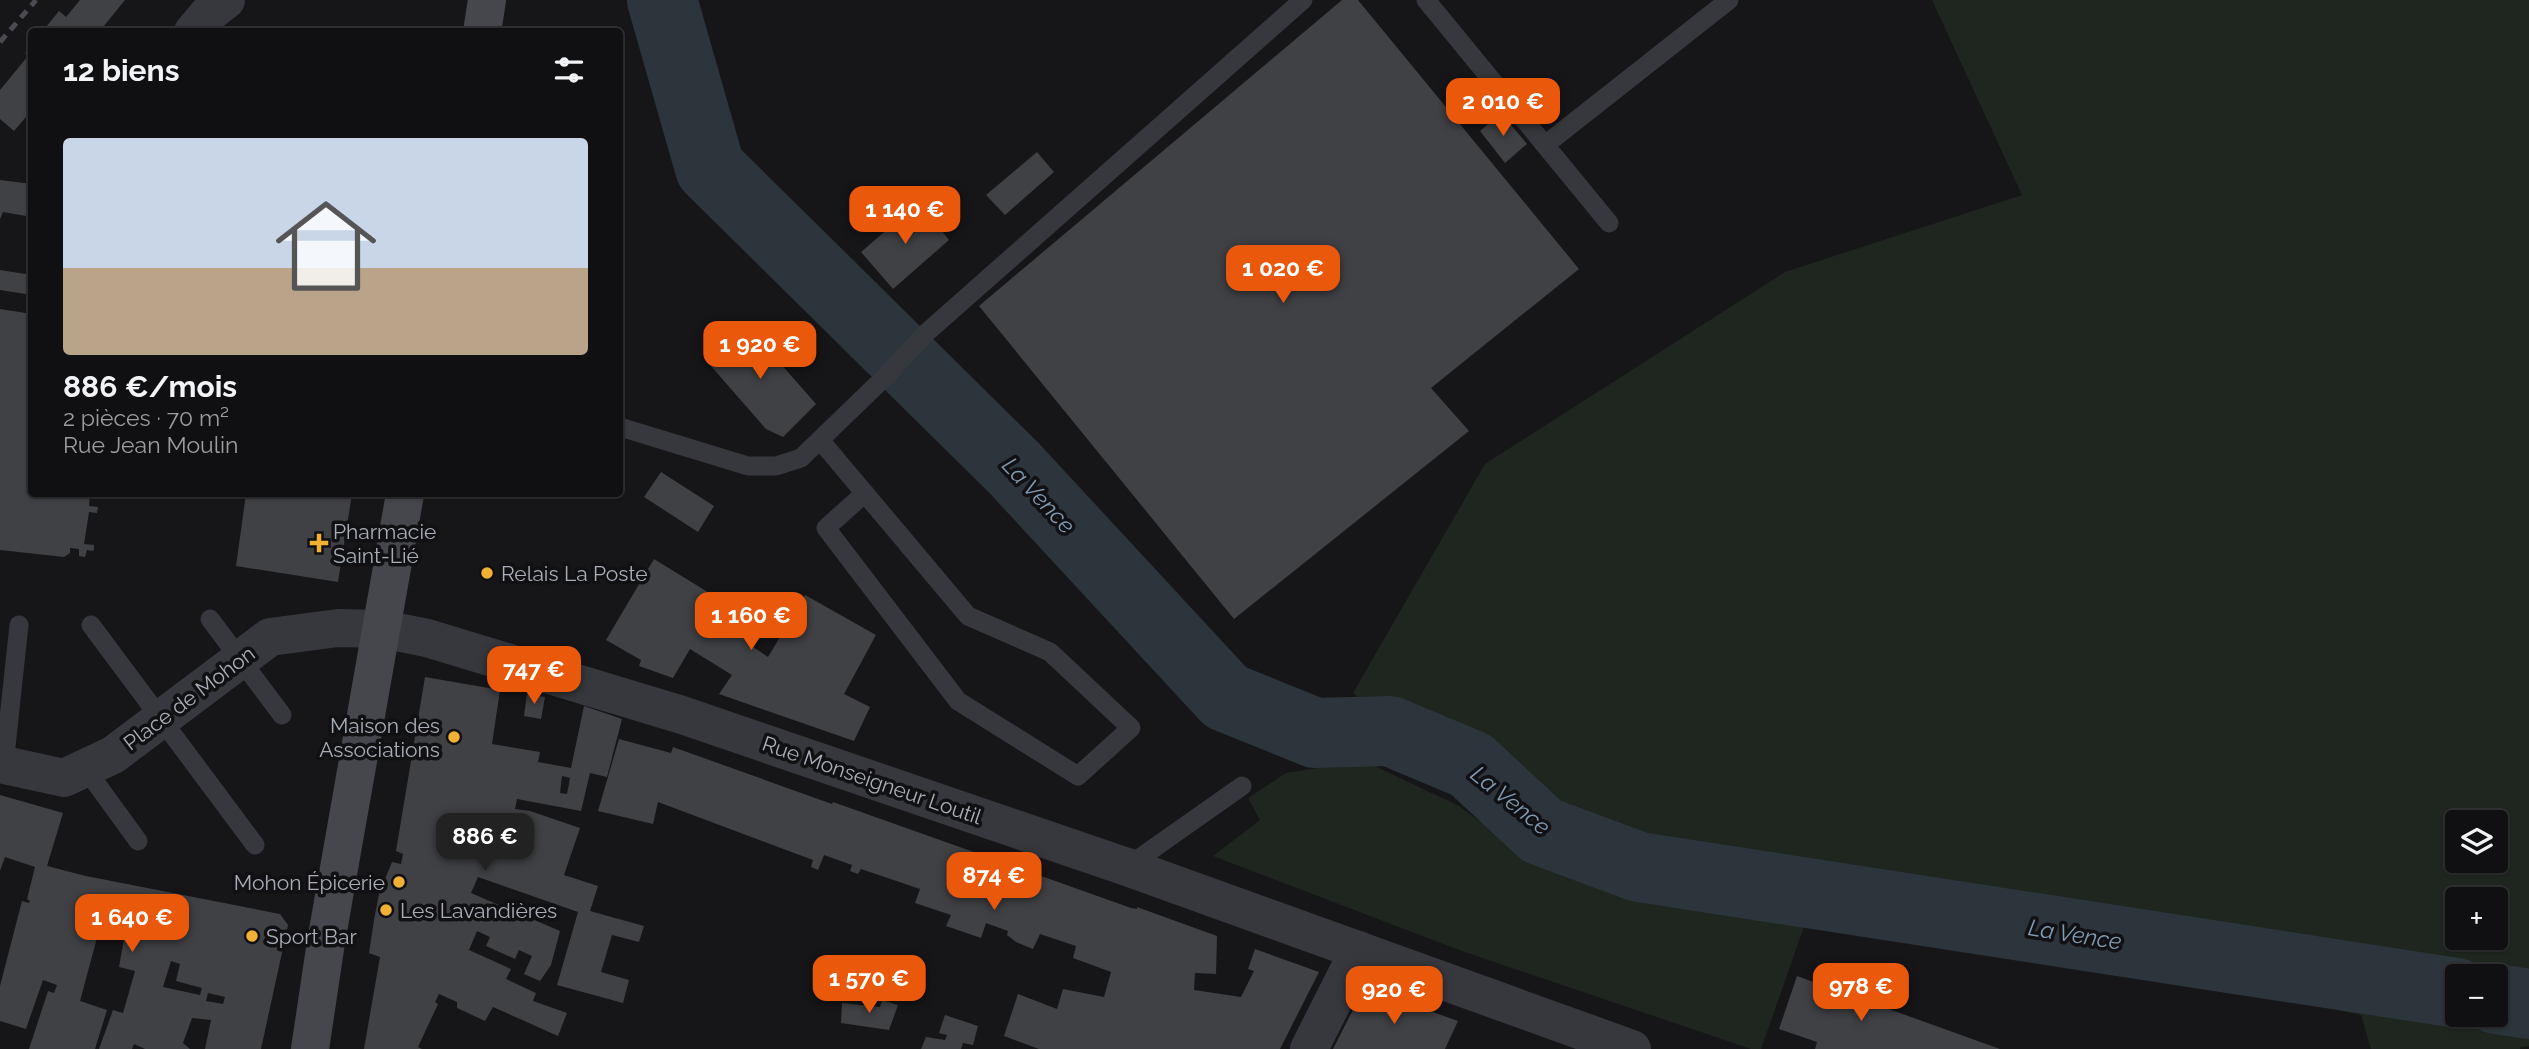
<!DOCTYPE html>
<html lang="fr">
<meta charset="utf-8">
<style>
body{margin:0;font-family:Raleway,sans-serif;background:#1e1e20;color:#f1f3f6;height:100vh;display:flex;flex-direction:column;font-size:26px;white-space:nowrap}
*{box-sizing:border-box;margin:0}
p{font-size:23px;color:#9c9d9f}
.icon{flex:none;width:38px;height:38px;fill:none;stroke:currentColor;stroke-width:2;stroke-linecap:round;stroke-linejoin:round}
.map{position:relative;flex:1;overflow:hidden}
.details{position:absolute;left:28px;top:28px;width:595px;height:469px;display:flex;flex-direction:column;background:#101012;border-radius:7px;box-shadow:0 2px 5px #0004,0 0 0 2px #303032}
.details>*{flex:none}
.buttons{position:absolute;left:2445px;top:810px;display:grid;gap:14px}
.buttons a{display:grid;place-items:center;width:63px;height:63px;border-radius:7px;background:#101012;box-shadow:0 2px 5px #0004,0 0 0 2px #303032;font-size:35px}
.price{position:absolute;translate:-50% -60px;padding:0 16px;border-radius:14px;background:#ea580c;color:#fff;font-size:23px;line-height:46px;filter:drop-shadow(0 2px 4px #0008)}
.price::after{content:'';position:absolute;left:50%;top:42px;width:21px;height:16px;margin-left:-10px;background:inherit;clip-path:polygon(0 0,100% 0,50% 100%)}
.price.current{background:#222;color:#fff}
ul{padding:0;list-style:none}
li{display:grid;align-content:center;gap:14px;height:371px;padding:0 35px}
li span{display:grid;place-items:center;height:217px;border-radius:7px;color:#555}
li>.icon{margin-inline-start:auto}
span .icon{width:126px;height:126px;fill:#fffc;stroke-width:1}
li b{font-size:30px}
h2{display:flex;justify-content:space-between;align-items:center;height:84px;padding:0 35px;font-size:30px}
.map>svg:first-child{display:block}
</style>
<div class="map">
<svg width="2529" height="1049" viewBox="0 0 2529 1049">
<rect width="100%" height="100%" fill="#161618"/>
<path fill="#1e261f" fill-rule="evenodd" d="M 1932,0 L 2529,0 L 2529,1046 L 2520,1047 L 2520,1049 L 2371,1049 L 2361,1015 L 1549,843 L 1353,693 L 1485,464 L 1785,272 L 2022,195 ZM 2457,822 L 2496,822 L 2496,861 L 2457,861 ZM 2457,900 L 2496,900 L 2496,938 L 2457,938 ZM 2457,976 L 2496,976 L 2496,1015 L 2457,1015 Z
M 1364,761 L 1459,806 L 1529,858 L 1616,895 L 1656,898 L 1806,921 L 1761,1049 L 1751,1049 L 1459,950 L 1213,856 L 1260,820 L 1248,798 L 1286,773 Z"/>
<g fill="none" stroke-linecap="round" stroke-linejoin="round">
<path stroke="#2c353c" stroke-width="70" d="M 662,0 L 710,168 L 1014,468 L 1226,697 L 1315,733 L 1390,731 L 1471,765 L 1542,831 L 1639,867 L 2457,993
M 2496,999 L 2529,1004"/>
</g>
<path fill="#404145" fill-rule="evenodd" d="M 80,0 L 125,0 L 99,32 L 42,32 L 59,11 L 66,17 Z
M 1342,0 L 1358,0 L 1579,269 L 1431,388 L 1469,431 L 1234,619 L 979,306 Z
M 32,45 L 32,110 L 14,131 L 0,119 L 0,90 L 28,56 L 25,53 Z
M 1501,113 L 1527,144 L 1505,163 L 1480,131 Z
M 1037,152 L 1054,172 L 1005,215 L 986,195 Z
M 0,180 L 32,184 L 32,217 L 3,212 L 0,219 Z
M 919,202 L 949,240 L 893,289 L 861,252 Z
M 0,270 L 32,275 L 32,295 L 0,290 Z
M 0,309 L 32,314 L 32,494 L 90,494 L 89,506 L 98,507 L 97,513 L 89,512 L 84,544 L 94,545 L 94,549 L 93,551 L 87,550 L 85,557 L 79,556 L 79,549 L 70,548 L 70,553 L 64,557 L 0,550 Z
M 745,323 L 816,404 L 783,437 L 766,429 L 704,358 Z
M 661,472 L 714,506 L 698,532 L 644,497 Z
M 246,494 L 352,494 L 338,582 L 236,566 Z
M 654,559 L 719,599 L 710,616 L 749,641 L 747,643 L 768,657 L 805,595 L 876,635 L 844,694 L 870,707 L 854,741 L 719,694 L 732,675 L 690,649 L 673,678 L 639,666 L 641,660 L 606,640 Z
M 425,677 L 500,690 L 492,744 L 540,752 L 538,762 L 571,768 L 584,706 L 622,719 L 607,777 L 590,773 L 581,811 L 517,799 L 515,809 L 530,811 L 580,828 L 564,875 L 598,886 L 590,911 L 644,926 L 639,942 L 612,935 L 601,972 L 629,980 L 623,1003 L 557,985 L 578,912 L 478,877 L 471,893 L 560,931 L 551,965 L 540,981 L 524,974 L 532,956 L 519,950 L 515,959 L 486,946 L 490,937 L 477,931 L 469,950 L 511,969 L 506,979 L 536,993 L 533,1001 L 567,1013 L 558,1036 L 493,1007 L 485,1021 L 457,1008 L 457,1002 L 439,994 L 435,1002 L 438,1004 L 418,1047 L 422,1049 L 364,1049 L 380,957 L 369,953 L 374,920 L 379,894 L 392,862 L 401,864 L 403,854 L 396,851 ZM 562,776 L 570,778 L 567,794 L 560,793 Z
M 527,694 L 545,697 L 541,719 L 524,716 Z
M 619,739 L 671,753 L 673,747 L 832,804 L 833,802 L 1131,908 L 1137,909 L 1137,907 L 1217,936 L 1216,974 L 1195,973 L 1194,990 L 1241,997 L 1254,971 L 1248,969 L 1255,949 L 1319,972 L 1280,1049 L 1039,1049 L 1004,1036 L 1018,994 L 1057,1009 L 1063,989 L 1104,997 L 1111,972 L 1073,958 L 1076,946 L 1040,934 L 1033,949 L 1016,942 L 1007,935 L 1008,931 L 986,923 L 981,938 L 946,926 L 951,915 L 915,903 L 920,889 L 861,869 L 858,874 L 850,871 L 852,865 L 824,855 L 818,870 L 811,867 L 813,860 L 658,802 L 653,824 L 598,811 Z
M 0,795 L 63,813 L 47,866 L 86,876 L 280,914 L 288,925 L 261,1049 L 205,1049 L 211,1020 L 192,1018 L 183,1043 L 190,1049 L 145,1049 L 134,1044 L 132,1049 L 99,1049 L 113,1010 L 123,1013 L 135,971 L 119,967 L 124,939 L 98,934 L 80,1001 L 107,1010 L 95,1049 L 29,1049 L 48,991 L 54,993 L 57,985 L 43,980 L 26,1029 L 0,1021 L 0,986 L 22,901 L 29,903 L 30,901 L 27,899 L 35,867 L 5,857 L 0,871 ZM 171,961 L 180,964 L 176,981 L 202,988 L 200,995 L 163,987 ZM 208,993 L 225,997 L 223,1004 L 206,1001 Z
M 1797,976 L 2000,1049 L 1815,1049 L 1817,1042 L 1779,1029 Z
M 1364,988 L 1458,1021 L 1445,1049 L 1333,1049 Z
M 882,1000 L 898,1005 L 889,1030 L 841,1023 L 842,1003 L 880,1007 Z
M 945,1015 L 978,1026 L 973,1045 L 963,1043 L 961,1049 L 921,1049 L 926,1037 L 945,1040 L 947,1035 L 939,1033 Z"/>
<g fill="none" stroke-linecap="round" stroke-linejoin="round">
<path stroke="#37383d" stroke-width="19" d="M 1426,0 L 1609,223
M 1545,145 L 1729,0
M 620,427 L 748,466 L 776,466 L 801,458 L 887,375 L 925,334 L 1303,0
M 820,440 L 968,616 L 1050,652 L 1131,728 L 1078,776 L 958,701 L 826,528 L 865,493
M 210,619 L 282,715
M 91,625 L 255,845
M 4,765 L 19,625
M 85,768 L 138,841
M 1127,867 L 1242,786"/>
<path stroke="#37383d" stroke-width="38" d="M 193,32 L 208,14 L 226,0
M 0,764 L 64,778 L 113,755 L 270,637 L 338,628 L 382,629 L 427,638 L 682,715 L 1127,867 L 1632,1049
M 1309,1049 L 1359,950"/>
<path stroke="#45474d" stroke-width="38" d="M 482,32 L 487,0
M 310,1049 L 326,942 L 405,494"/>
<path stroke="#4a4c52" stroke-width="5" stroke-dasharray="9 7" stroke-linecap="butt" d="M 0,42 L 36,0"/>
</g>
<g fill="#f2b134" stroke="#111113" stroke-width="2.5">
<path d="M315.5 532.5h7v7h7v7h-7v7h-7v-7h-7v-7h7z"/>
<circle cx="487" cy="573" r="7"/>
<circle cx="454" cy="737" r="7"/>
<circle cx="399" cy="882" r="7"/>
<circle cx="386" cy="910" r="7"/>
<circle cx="252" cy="936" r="7"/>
</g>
<g text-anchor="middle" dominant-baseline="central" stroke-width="7" stroke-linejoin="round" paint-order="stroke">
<g font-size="21" fill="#a8adb8" stroke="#111113" text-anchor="start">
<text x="333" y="531">Pharmacie<tspan x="333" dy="24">Saint-Lié</tspan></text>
<text x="501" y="573">Relais La Poste</text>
<text x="440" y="725" text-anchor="end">Maison des<tspan x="440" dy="24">Associations</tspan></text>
<text x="385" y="882" text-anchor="end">Mohon Épicerie</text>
<text x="400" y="910">Les Lavandières</text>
<text x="266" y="936">Sport Bar</text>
</g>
<g font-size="21" fill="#a8adb8" stroke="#111113">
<text transform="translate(189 698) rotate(-37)">Place de Mohon</text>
<text transform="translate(872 780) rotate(19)">Rue Monseigneur Loutil</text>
</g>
<g font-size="23" font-style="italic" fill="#7f9bb3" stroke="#111113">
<text transform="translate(1039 495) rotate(47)">La Vence</text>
<text transform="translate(1511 800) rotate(39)">La Vence</text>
<text transform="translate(2075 934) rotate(9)">La Vence</text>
</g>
</g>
</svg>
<div class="buttons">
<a><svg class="icon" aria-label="layers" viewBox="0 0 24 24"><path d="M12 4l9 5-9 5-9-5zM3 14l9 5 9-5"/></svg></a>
<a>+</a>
<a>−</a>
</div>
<b class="price" style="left:1503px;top:138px">2 010 €</b>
<b class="price" style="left:905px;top:246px">1 140 €</b>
<b class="price" style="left:1283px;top:305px">1 020 €</b>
<b class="price" style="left:760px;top:381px">1 920 €</b>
<b class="price" style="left:751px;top:652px">1 160 €</b>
<b class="price" style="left:534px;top:706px">747 €</b>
<b class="price current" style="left:485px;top:873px">886 €</b>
<b class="price" style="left:994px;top:912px">874 €</b>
<b class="price" style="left:132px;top:954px">1 640 €</b>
<b class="price" style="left:869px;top:1015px">1 570 €</b>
<b class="price" style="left:1861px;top:1023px">978 €</b>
<b class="price" style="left:1394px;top:1026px">920 €</b>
<section class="details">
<h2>12 biens<svg class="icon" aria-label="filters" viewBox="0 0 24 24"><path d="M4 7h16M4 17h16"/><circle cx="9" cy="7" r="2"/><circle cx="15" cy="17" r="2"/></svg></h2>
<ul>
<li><span style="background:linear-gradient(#c9d6e8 60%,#b9a48a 0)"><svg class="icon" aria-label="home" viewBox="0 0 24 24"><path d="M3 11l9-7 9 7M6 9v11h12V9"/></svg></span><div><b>886 €/mois</b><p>2 pièces · 70 m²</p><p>Rue Jean Moulin</p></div></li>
</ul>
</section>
</div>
